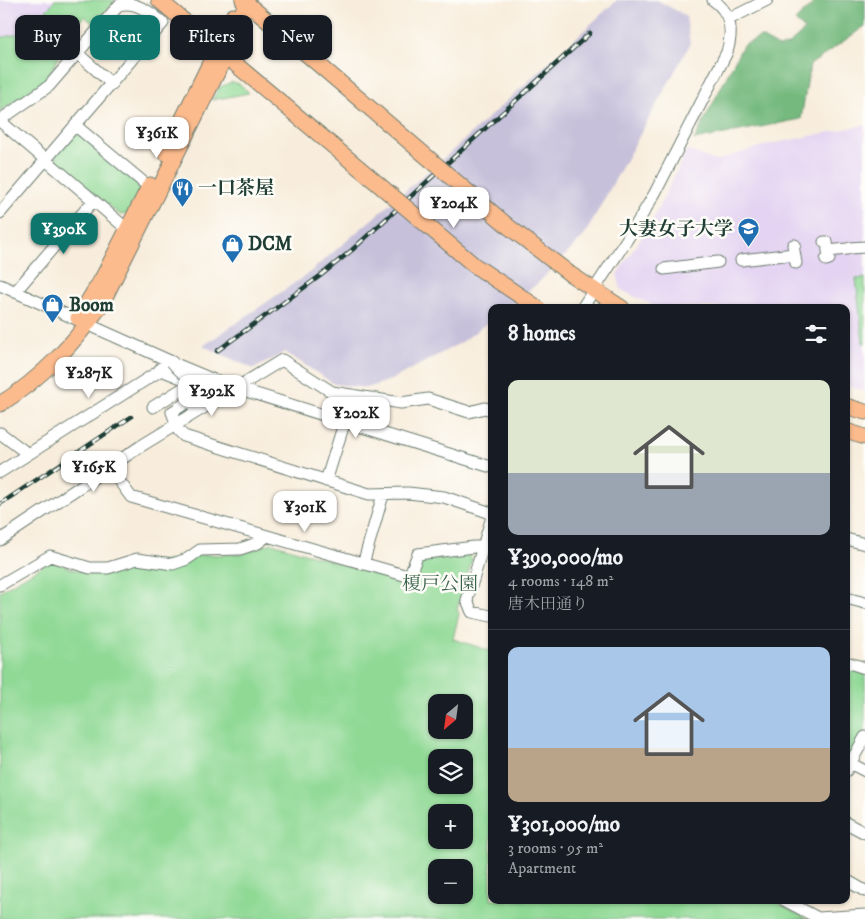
<!DOCTYPE html>
<meta charset="utf-8">
<style>
body{margin:0;font-family:"IM FELL DW Pica","Noto Serif JP",serif;background:#20242c;color:#f1f3f6;height:100vh;display:flex;flex-direction:column;font-size:19px;white-space:nowrap}
*{box-sizing:border-box;margin:0}
p{font-size:16px;color:#9ea1a6}
.icon{flex:none;width:28px;height:28px;fill:none;stroke:currentColor;stroke-width:2;stroke-linecap:round;stroke-linejoin:round}
.map{position:relative;flex:1;overflow:hidden}
.panel{position:absolute;left:488px;top:304px;width:362px;height:600px;display:flex;flex-direction:column;background:#171b24;border-radius:10px;box-shadow:0 1px 4px #0004}
.panel>*{flex:none}
.banner{position:absolute;left:15px;top:15px;width:398px;height:45px;display:flex;gap:10px}
.needle{width:32px;rotate:209deg}
.fabs{position:absolute;left:428px;top:694px;display:grid;gap:10px}
.fabs a{display:grid;place-items:center;width:45px;height:45px;border-radius:10px;background:#171b24;box-shadow:0 1px 4px #0004;font-size:25px}
.price{position:absolute;translate:-50% -42px;padding:0 11px;border-radius:10px;background:#fff;color:#222;font-size:16px;line-height:32px;filter:drop-shadow(0 1px 2px #0008)}
.price::after{content:'';position:absolute;left:50%;top:30px;width:15px;height:11px;margin-left:-8px;background:inherit;clip-path:polygon(0 0,100% 0,50% 100%)}
.price.selected{background:#0f766e;color:#fff}
ul{padding:0;list-style:none}
li{display:grid;align-content:center;gap:10px;height:265px;padding:0 20px}
li+li{border-top:1px solid #363941}
li span{display:grid;place-items:center;height:155px;border-radius:10px;color:#555}
li>.icon{margin-inline-start:auto}
span .icon{width:90px;height:90px;fill:#fffc;stroke-width:1}
li b{font-size:21px}
h2{display:flex;justify-content:space-between;align-items:center;height:60px;padding:0 20px;font-size:21px}
.pill{padding:0 18px;border-radius:10px;background:#171b24;box-shadow:0 1px 4px #0004;font-size:18px;line-height:45px}
.pill.selected{background:#0f766e;color:#fff}
.map>svg:first-child{display:block}
</style>
<div class="map">
<svg width="865" height="919" viewBox="0 0 865 919">
<rect width="100%" height="100%" fill="#fdfcf7"/>
<filter id="ink" filterUnits="userSpaceOnUse"><feTurbulence type="fractalNoise" baseFrequency=".02" numOctaves="2"/><feDisplacementMap in="SourceGraphic" scale="10" xChannelSelector="R" yChannelSelector="G"/><feConvolveMatrix kernelMatrix="1 2 1 2 8 2 1 2 1" color-interpolation-filters="sRGB"/></filter>
<filter id="wash" filterUnits="userSpaceOnUse"><feTurbulence type="fractalNoise" baseFrequency=".0096" numOctaves="4" result="noise"/><feDisplacementMap in="SourceGraphic" scale="20" xChannelSelector="R" yChannelSelector="G"/><feGaussianBlur stdDeviation="1.12" result="paint"/><feColorMatrix in="noise" values="0 0 0 0 0 0 0 0 0 0 0 0 0 0 0 0 0 1.4 0 .05"/><feComposite in="paint" operator="in"/></filter>
<g filter="url(#wash)">
<rect width="100%" height="100%" fill="#f8eddc"/>
<path fill="#e4d3f2" d="M 0,0 L 55,0 L 29,31 L 0,38 Z
M 865,125 L 865,391 L 846,385 L 846,308 L 656,307 L 621,290 L 617,274 L 651,223 L 687,150 L 716,161 L 766,145 Z"/>
<path fill="#c6c0da" d="M 617,0 L 657,0 L 686,16 L 690,44 L 584,236 L 538,283 L 508,307 L 491,308 L 491,320 L 462,342 L 391,380 L 367,388 L 334,384 L 285,352 L 254,369 L 203,346 L 309,273 L 453,150 Z"/>
<path fill="#90d995" stroke="#588b64" fill-rule="evenodd" d="M 55,0 L 116,0 L 94,24 L 84,16 L 72,32 L 46,80 L 0,111 L 0,38 L 29,31 Z
M 232,82 L 240,84 L 249,93 L 212,100 L 220,87 Z
M 74,134 L 80,135 L 138,184 L 140,189 L 127,214 L 120,215 L 57,162 L 56,155 Z
M 865,278 L 865,343 L 863,343 L 856,279 Z
M 272,543 L 413,586 L 422,563 L 425,560 L 470,555 L 472,560 L 457,609 L 459,614 L 453,639 L 491,651 L 491,900 L 772,900 L 807,919 L 0,919 L 0,591 L 51,561 L 75,570 L 91,573 L 202,555 L 242,554 ZM 436,702 L 464,702 L 464,730 L 436,730 ZM 436,758 L 464,758 L 464,785 L 436,785 ZM 436,812 L 464,812 L 464,840 L 436,840 ZM 436,868 L 464,868 L 464,895 L 436,895 Z
M 846,666 L 865,673 L 865,730 L 850,757 L 846,755 Z"/>
<path fill="#74b97e" stroke="#4a7b59" d="M 817,0 L 865,0 L 865,26 L 810,65 L 801,119 L 694,140 L 743,45 L 761,37 L 779,47 L 788,45 L 805,30 L 795,21 Z"/>
</g>
<g filter="url(#ink)">
<g fill="none" stroke-linecap="round" stroke-linejoin="round">
<defs>
<path id="minor" d="M 729,19 L 767,0
M 77,53 L 112,84
M 0,120 L 49,86 L 119,5 C 135,0 152,13 163,23 L 0,213
M 0,121 L 127,229
M 76,126 L 149,187
M 824,242 L 827,242 L 829,259 L 826,260
M 795,245 L 793,245 L 796,263
M 850,248 L 865,247
M 828,251 L 847,249
M 741,260 L 794,254
M 664,269 L 718,262
M 0,285 L 172,362
M 15,292 L 93,201
M 582,308 L 633,230 L 655,193 L 727,52 C 733,32 732,13 713,0
M 166,372 L 216,392
M 230,386 L 491,467
M 153,407 L 193,382
M 198,411 L 189,401 L 172,412 L 179,431 L 184,436 L 369,494 L 408,493 L 444,497 L 491,513
M 0,433 L 28,454
M 109,467 L 131,497 L 404,575 L 410,574 L 418,554 L 474,547 L 491,547
M 0,472 L 158,372 L 167,360
M 326,481 L 353,395
M 491,520 L 467,600 L 472,612 L 491,616
M 846,539 L 865,544
M 0,540 L 141,446 L 282,360 L 332,392 L 401,403 L 428,399 L 469,412 L 485,408 L 491,410
M 363,564 L 383,495
M 0,585 L 50,556 L 90,568 L 108,568 L 137,559 L 173,564 L 187,559 L 200,550 L 240,549 L 258,543 L 267,536
M 846,598 L 865,603
M 846,662 L 865,668
M 846,761 L 865,771
M 846,771 L 865,737
M 846,823 L 865,833
M 846,880 L 865,891
M 784,900 L 818,918 L 865,915"/>
<path id="major" d="M 159,0 L 358,167
M 243,0 L 398,132
M 166,153 L 233,16
M 570,274 L 622,308
M 78,318 L 103,277 L 150,185
M 0,404 C 40,380 76,342 102,303 L 226,55 L 246,3
M 846,406 L 865,412
M 846,431 L 865,437"/>
</defs>
<use href="#minor" stroke="#6b7b6f" stroke-width="13"/>
<use href="#major" stroke="#6b7b6f" stroke-width="17"/>
<use href="#minor" stroke="#fff" stroke-width="11"/>
<use href="#major" stroke="#fbbb8d" stroke-width="15"/>
<defs>
<path id="rail" d="M 217,351 L 320,276 L 352,250 L 590,33
M 0,504 L 131,417"/>
</defs>
<use href="#rail" stroke="#1f3d34" stroke-width="4.5"/>
<use href="#rail" stroke="#fdfcf7" stroke-width="2.5" stroke-dasharray="8" stroke-linecap="butt"/>
<defs>
<path id="minor-bridge" d="M 172,362 C 187,381 197,382 220,382
M 178,365 L 214,380"/>
<path id="major-bridge" d="M 398,132 L 509,227 L 570,274
M 358,167 L 474,265 L 538,308"/>
</defs>
<use href="#minor-bridge" stroke="#6b7b6f" stroke-width="13" stroke-linecap="butt"/>
<use href="#major-bridge" stroke="#6b7b6f" stroke-width="17" stroke-linecap="butt"/>
<use href="#minor-bridge" stroke="#fff" stroke-width="11"/>
<use href="#major-bridge" stroke="#fbbb8d" stroke-width="15"/>
</g>
</g>
<defs>
<symbol id="restaurant-pin" viewBox="-11 -11 22 30"><path d="M0 17L-7.5 6A9.5 9.5 0 1 1 7.5 6Z" fill="#1f6fb2" stroke="#fdfcf7"/><path d="M-5-6h1v4h1v-4h1v4h1v-4h1v5L-1.5 .5V6h-2V.5L-5-1ZM5-6V6H3V1.5H1.5Q1.5-4 5-6Z" fill="#fff"/></symbol>
<symbol id="university-pin" viewBox="-11 -11 22 30"><path d="M0 17L-7.5 6A9.5 9.5 0 1 1 7.5 6Z" fill="#1f6fb2" stroke="#fdfcf7"/><path d="M0-5L7-2L0 1L-7-2ZM-4 1L0 2.5L4 1V4Q0 6-4 4Z" fill="#fff"/></symbol>
<symbol id="shop-pin" viewBox="-11 -11 22 30"><path d="M0 17L-7.5 6A9.5 9.5 0 1 1 7.5 6Z" fill="#1f6fb2" stroke="#fdfcf7"/><path d="M-5-2.5h2.3a2.7 3.5 0 0 1 5.4 0H5L5.5 6h-11ZM-1.5-2.5h3a1.5 2.3 0 0 0-3 0Z" fill="#fff"/></symbol>
</defs>
<g fill-rule="evenodd">
<use href="#restaurant-pin" x="170" y="176" width="25" height="34"/>
<use href="#university-pin" x="736" y="216" width="25" height="34"/>
<use href="#shop-pin" x="220" y="232" width="25" height="34"/>
<use href="#shop-pin" x="40" y="292" width="25" height="34"/>
</g>
<g text-anchor="middle" dominant-baseline="central" stroke-width="5" stroke-linejoin="round" paint-order="stroke">
<g font-size="19" font-weight="bold" fill="#1f3d34" stroke="#fdfcf7" text-anchor="start">
<text x="198" y="188">一口茶屋</text>
<text x="733" y="229" text-anchor="end">大妻女子大学</text>
<text x="248" y="244">DCM</text>
<text x="69" y="305">Boom</text>
</g>
<g font-size="19" fill="#3b644c" stroke="#fdfcf7">
<text x="440" y="584">榎戸公園</text>
</g>
</g>
</svg>
<div class="fabs">
<a><svg class="needle" viewBox="-14 -14 28 28"><path d="M0-13l5 13h-10z" fill="#e53935"/><path d="M0 13l5-13h-10z" fill="#9ea1a6"/></svg></a>
<a><svg class="icon" aria-label="layers" viewBox="0 0 24 24"><path d="M12 4l9 5-9 5-9-5zM3 14l9 5 9-5"/></svg></a>
<a>+</a>
<a>−</a>
</div>
<b class="price" style="left:157px;top:159px">¥361K</b>
<b class="price" style="left:454px;top:229px">¥204K</b>
<b class="price selected" style="left:64px;top:255px">¥390K</b>
<b class="price" style="left:89px;top:399px">¥287K</b>
<b class="price" style="left:212px;top:417px">¥292K</b>
<b class="price" style="left:356px;top:439px">¥202K</b>
<b class="price" style="left:94px;top:493px">¥165K</b>
<b class="price" style="left:305px;top:533px">¥301K</b>
<div class="banner">
<a class="pill">Buy</a>
<a class="pill selected">Rent</a>
<a class="pill">Filters</a>
<a class="pill">New</a>
</div>
<section class="panel">
<h2>8 homes<svg class="icon" aria-label="filters" viewBox="0 0 24 24"><path d="M4 7h16M4 17h16"/><circle cx="9" cy="7" r="2"/><circle cx="15" cy="17" r="2"/></svg></h2>
<ul>
<li><span style="background:linear-gradient(#dfe7d0 60%,#9aa5b1 0)"><svg class="icon" aria-label="home" viewBox="0 0 24 24"><path d="M3 11l9-7 9 7M6 9v11h12V9"/></svg></span><div><b>¥390,000/mo</b><p>4 rooms · 148 m²</p><p>唐木田通り</p></div></li>
<li><span style="background:linear-gradient(#a9c7e8 65%,#b9a48a 0)"><svg class="icon" aria-label="home" viewBox="0 0 24 24"><path d="M3 11l9-7 9 7M6 9v11h12V9"/></svg></span><div><b>¥301,000/mo</b><p>3 rooms · 95 m²</p><p>Apartment</p></div></li>
</ul>
</section>
</div>
